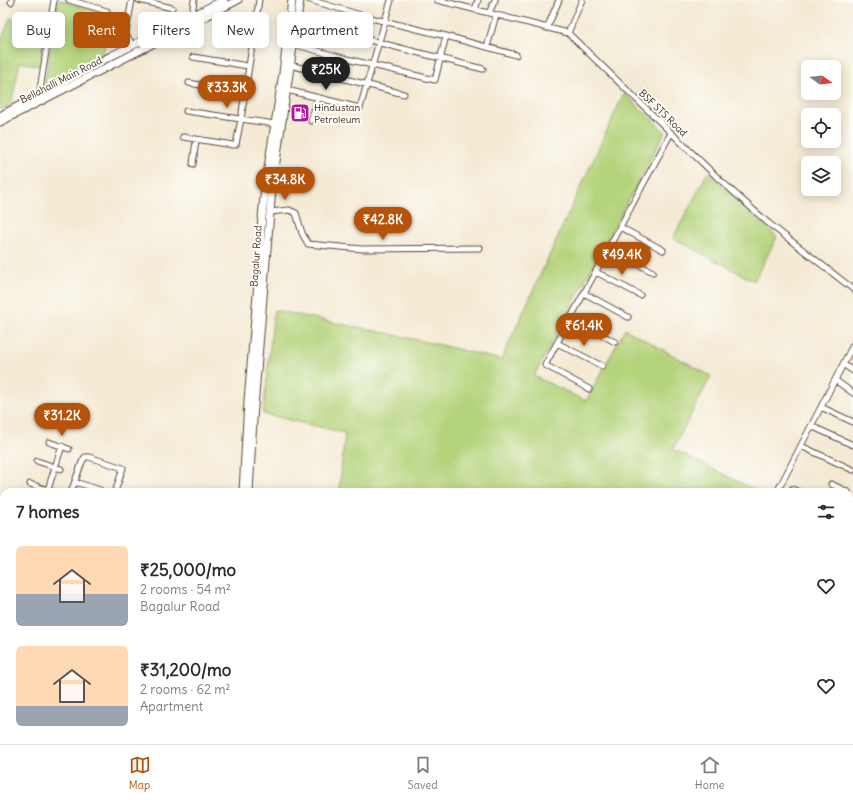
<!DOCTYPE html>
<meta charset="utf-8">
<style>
body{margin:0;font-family:Delius,sans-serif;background:#f2f2f3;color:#2b2b33;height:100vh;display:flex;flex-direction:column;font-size:15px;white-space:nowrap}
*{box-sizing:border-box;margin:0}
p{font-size:13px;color:#7c7c81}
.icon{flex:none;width:22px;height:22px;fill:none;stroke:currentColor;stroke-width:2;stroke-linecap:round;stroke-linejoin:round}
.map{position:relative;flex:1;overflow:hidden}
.drawer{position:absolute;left:0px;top:488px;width:853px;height:256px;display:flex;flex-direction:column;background:#fff;border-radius:12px 12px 0 0;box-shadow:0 2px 10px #0003}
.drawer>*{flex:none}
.guide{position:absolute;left:12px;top:12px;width:400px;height:36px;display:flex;gap:8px}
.needle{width:26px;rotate:104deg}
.tools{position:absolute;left:801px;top:60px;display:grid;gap:8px}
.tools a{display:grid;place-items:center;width:40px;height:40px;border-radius:6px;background:#fff;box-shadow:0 2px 10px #0003;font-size:20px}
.price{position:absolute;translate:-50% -34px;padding:0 9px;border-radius:14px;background:#b45309;color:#fff;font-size:13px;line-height:26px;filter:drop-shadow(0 1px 2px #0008)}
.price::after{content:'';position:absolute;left:50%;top:24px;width:12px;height:9px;margin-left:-6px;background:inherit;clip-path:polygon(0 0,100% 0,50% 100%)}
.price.on{background:#222;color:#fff}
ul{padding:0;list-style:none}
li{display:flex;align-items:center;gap:12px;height:100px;padding:0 16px}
li span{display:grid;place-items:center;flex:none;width:112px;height:80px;border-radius:6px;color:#555}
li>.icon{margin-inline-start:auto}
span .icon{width:48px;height:48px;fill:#fffc;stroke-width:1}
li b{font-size:17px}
h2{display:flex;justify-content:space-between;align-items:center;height:48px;padding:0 16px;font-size:17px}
.chip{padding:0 14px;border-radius:6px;background:#fff;box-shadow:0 2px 10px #0003;font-size:14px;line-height:36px}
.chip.on{background:#b45309;color:#fff}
.tabs{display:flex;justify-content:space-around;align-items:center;height:56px;border-top:1px solid #e1e1e2;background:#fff;font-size:11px;color:#7c7c81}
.tabs a{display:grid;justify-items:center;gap:2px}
.tabs .on{color:#b45309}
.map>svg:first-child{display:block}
</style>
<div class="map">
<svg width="853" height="744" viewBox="0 0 853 744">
<rect width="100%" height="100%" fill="#fdfcf7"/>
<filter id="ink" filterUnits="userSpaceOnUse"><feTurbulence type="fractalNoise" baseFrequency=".025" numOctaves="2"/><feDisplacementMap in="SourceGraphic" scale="8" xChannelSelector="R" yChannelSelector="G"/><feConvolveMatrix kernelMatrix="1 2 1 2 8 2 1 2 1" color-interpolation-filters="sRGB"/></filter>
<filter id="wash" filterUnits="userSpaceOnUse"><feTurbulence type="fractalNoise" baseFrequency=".012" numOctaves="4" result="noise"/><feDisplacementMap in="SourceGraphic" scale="16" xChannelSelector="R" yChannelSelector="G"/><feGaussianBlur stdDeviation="0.9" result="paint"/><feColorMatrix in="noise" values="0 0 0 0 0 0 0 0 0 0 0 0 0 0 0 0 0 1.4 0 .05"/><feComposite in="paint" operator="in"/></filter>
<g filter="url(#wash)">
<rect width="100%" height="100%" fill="#f4ead4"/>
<path fill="#b4d37a" stroke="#787e4c" d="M 58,0 L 61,0 L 111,16 L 102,58 L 44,87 Z
M 10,18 L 47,30 L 42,67 L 20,62 L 11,105 L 0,110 L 0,44 Z
M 624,93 L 665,132 L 534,376 L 586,401 L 625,329 L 711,376 L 673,449 L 759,492 L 339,492 L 345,433 L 263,414 L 274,310 C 350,326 426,340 501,360 Z
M 708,172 L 777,237 L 754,281 L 673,238 Z"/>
</g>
<g filter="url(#ink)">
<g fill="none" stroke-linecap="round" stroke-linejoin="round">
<defs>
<path id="minor" d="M 69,0 L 107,11
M 132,0 L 126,32 L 127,36 L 133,46
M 139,0 L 172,8
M 310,0 L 371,18 L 446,36 L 516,55
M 437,0 L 568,33 L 719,179 L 767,222 L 853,289
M 11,2 L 12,0
M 475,10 L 478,0
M 489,13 L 495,0
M 192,16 L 194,0
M 297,21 L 392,46 L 483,69
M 547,28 L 559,0
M 568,33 L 582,0
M 220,37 L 252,42
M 293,44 L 347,59 L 435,80 L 446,36
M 487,47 L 496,15
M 193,57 L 248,66
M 290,65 L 404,94
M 189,83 L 244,93
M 287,90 L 360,108 L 391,0
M 39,96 L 54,0
M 186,111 L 275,124
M 311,121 L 318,98
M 183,137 L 233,145 L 235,145 L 236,144 L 241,119 L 259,0
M 193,164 L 196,140
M 270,212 L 289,210 L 296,213 L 302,233 L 308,244 L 362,249 L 480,248
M 620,227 L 663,250
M 608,249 L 653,272
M 596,272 L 640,295
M 584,293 L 628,317
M 571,318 L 615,342
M 557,343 L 602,366
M 843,364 L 853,371
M 835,380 L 853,393
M 589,389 L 545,365 L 671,133
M 821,407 L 853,422
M 811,426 L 853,445
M 49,442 L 69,449
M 801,446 L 853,470
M 37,461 L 61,469
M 75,482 L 100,490
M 30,484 L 54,492
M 831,484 L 848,492
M 792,489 L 799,492
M 47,492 L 62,446
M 71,492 L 82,462 L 85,457 L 89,457 L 123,468 L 115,492
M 777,492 L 853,345
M 849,513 L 853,515
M 849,527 L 853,528
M 0,547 L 4,548
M 849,658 L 853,650
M 849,672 L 853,674
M 849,700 L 853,701
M 849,725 L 853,727
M 139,740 L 151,744
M 209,740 L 226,743
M 302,740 L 310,744
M 356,740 L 365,744
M 595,740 L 605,744
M 663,740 L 673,744
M 65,744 L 66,740
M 120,744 L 122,740
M 369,744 L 371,740
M 489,744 L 491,740
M 647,744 L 649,740"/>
<path id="major" d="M 0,116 L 111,56 L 224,0
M 0,122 L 238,0
M 243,492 L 248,401 L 259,271 L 261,228 L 265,187 L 283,73 L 292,0
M 249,492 L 253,419 L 272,188 L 300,0
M 226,744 L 226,740
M 232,744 L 232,740"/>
</defs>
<use href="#minor" stroke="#574739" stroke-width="7"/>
<use href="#major" stroke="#574739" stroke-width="9"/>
<use href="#minor" stroke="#fff" stroke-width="5"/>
<use href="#major" stroke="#fff" stroke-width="7"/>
</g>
</g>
<defs>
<symbol id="fuel-square" viewBox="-11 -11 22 22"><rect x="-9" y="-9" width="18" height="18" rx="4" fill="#b5179e" stroke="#fdfcf7"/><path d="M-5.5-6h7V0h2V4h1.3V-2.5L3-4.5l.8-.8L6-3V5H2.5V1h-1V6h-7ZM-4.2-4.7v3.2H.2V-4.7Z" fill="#fff"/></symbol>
</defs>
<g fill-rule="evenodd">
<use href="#fuel-square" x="289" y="102" width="22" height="22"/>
</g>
<g text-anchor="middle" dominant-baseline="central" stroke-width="4" stroke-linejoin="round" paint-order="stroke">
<g font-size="10" fill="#3b2a1e" stroke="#fdfcf7">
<text transform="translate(61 80) rotate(-27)">Bellahalli Main Road</text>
<text transform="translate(663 113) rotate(44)">BSF STS Road</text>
<text transform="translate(256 256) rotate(-86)">Bagalur Road</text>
</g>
<g font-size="10" fill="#3b2a1e" stroke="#fdfcf7" text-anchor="start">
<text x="314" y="107">Hindustan<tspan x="314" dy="12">Petroleum</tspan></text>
</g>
</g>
</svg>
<div class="tools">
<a><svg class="needle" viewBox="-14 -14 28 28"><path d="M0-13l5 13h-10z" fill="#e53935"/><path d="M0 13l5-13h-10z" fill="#7c7c81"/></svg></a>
<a><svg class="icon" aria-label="locate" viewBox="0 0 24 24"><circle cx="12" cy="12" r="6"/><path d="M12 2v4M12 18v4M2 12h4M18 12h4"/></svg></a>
<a><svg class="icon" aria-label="layers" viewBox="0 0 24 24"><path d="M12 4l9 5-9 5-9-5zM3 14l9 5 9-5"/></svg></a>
</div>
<b class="price on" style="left:326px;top:91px">₹25K</b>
<b class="price" style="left:227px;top:109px">₹33.3K</b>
<b class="price" style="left:285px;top:201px">₹34.8K</b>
<b class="price" style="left:383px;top:241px">₹42.8K</b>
<b class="price" style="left:622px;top:276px">₹49.4K</b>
<b class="price" style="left:584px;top:347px">₹61.4K</b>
<b class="price" style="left:62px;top:437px">₹31.2K</b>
<div class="guide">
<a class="chip">Buy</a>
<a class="chip on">Rent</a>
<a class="chip">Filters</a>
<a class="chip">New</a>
<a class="chip">Apartment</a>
</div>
<section class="drawer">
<h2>7 homes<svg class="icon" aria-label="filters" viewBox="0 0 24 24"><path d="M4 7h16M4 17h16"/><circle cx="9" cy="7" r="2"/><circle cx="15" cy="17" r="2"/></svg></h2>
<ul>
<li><span style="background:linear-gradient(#ffd9b3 60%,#9aa5b1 0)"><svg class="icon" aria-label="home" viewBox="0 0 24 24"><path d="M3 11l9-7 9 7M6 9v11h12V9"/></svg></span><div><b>₹25,000/mo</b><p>2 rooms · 54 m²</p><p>Bagalur Road</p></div><svg class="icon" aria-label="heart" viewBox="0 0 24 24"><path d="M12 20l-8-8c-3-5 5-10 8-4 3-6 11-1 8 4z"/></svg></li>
<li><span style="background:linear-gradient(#ffd9b3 75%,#9aa5b1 0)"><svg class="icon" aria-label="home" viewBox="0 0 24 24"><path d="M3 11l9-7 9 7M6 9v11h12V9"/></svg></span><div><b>₹31,200/mo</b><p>2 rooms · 62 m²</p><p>Apartment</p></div><svg class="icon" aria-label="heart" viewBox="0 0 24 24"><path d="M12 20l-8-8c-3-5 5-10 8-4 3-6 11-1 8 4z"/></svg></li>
</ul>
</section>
</div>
<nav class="tabs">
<a class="on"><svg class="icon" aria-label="map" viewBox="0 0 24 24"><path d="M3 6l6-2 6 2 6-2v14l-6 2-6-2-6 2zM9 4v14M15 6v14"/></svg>Map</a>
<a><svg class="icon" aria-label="saved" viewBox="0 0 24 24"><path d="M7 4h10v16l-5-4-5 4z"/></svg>Saved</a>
<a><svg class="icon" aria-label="home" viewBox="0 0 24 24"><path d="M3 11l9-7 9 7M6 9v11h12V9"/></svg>Home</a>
</nav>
